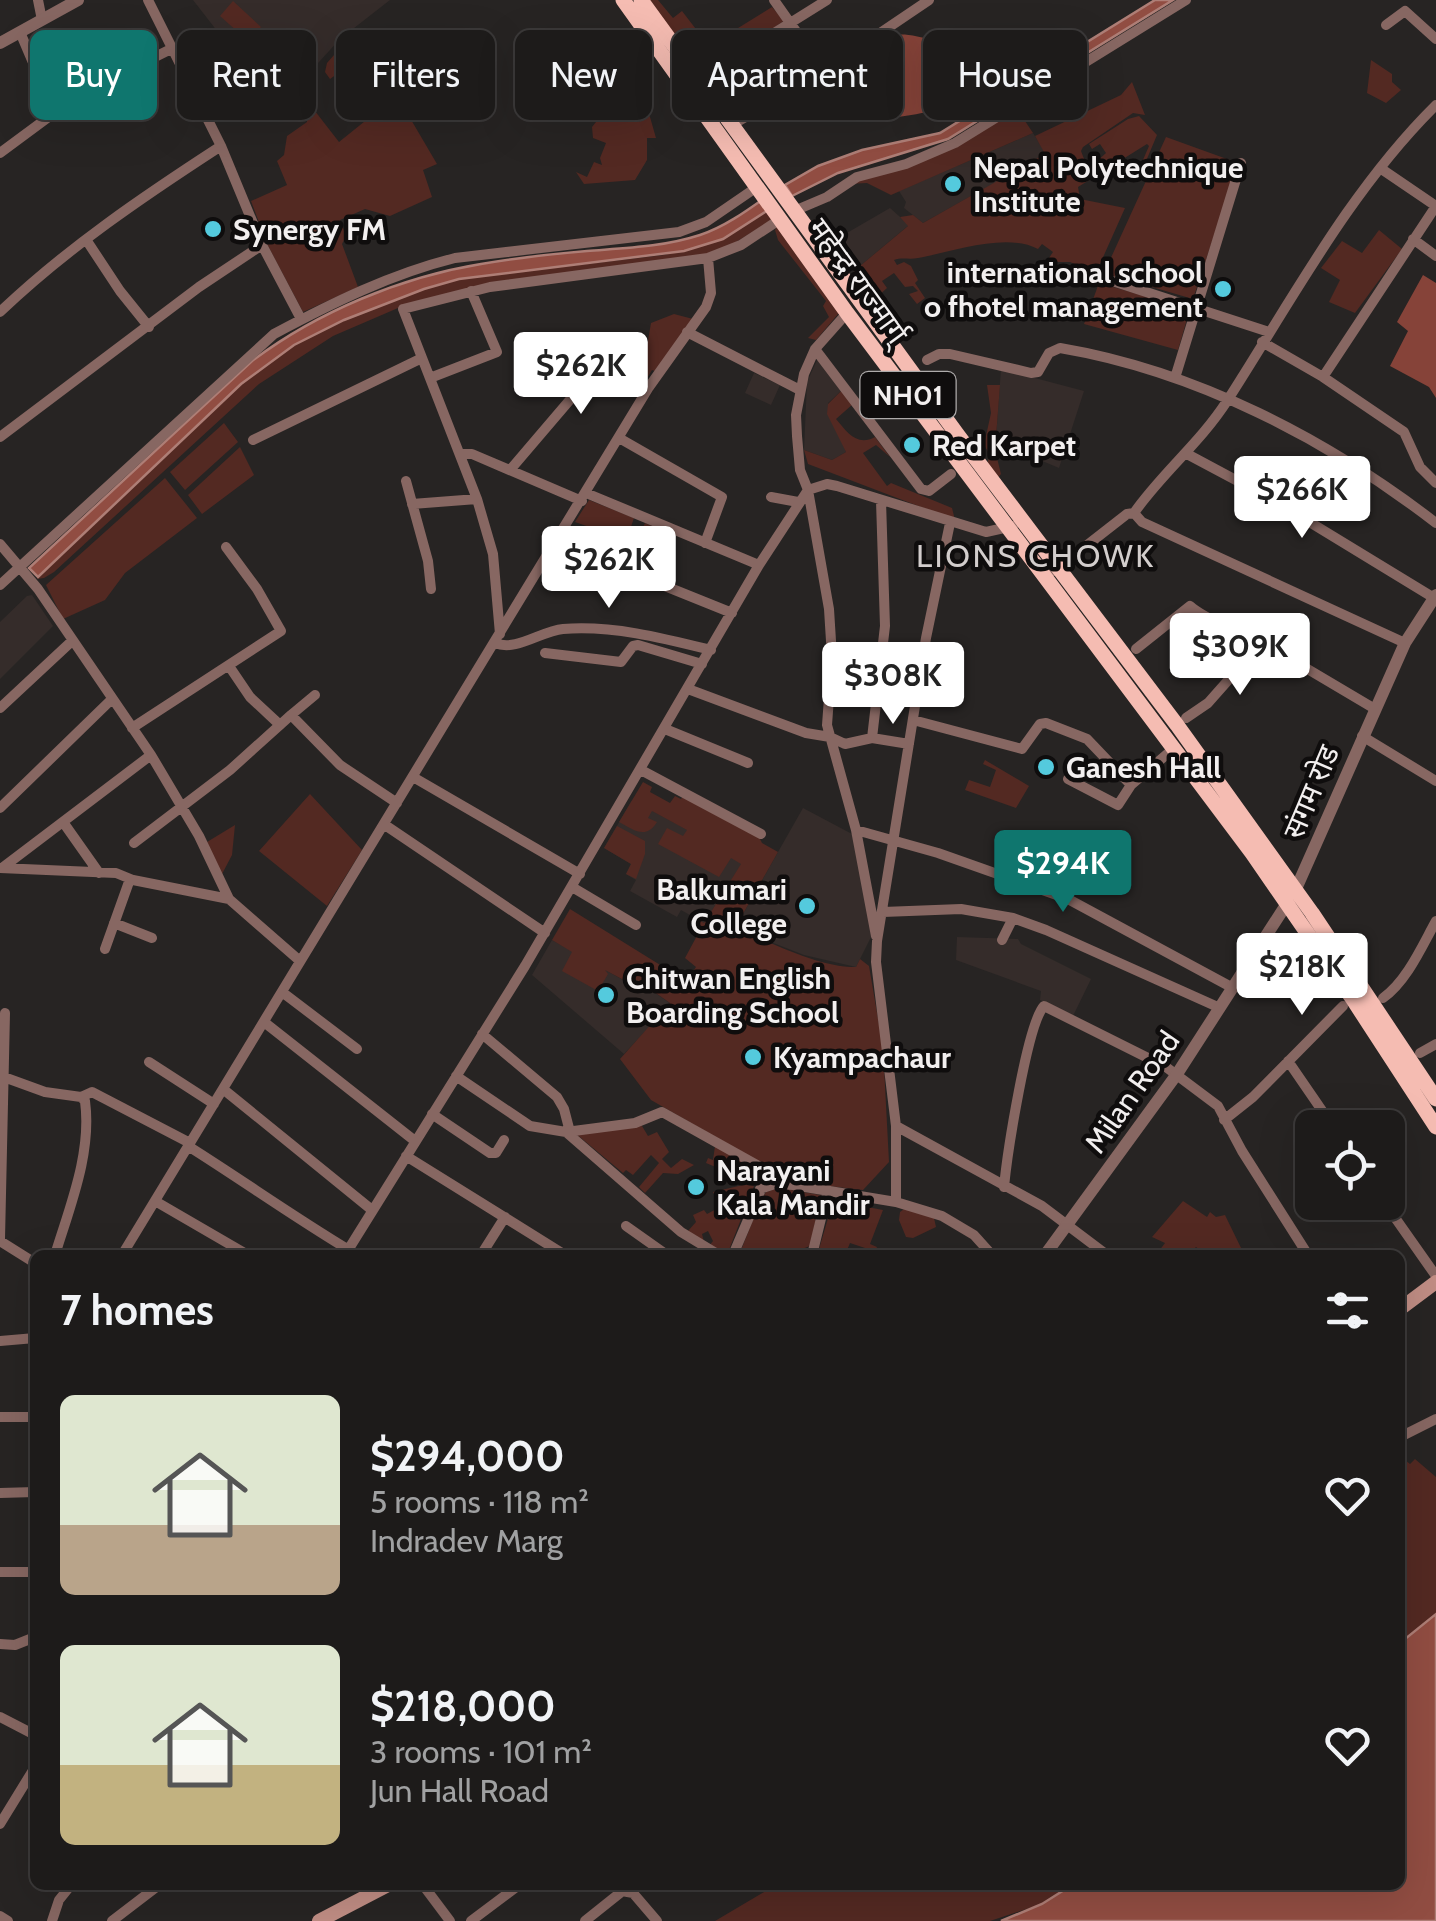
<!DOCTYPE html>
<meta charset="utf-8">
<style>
body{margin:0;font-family:Cabin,"Noto Sans Devanagari",sans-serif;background:#2a2827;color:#f1f3f6;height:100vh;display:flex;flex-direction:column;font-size:38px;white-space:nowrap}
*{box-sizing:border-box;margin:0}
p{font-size:32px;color:#a0a1a2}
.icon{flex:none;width:55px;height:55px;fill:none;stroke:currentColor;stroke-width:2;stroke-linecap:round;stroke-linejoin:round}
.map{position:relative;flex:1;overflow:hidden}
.sheet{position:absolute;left:30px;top:1250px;width:1375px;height:640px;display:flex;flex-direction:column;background:#1d1b1a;border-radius:15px;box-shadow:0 10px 40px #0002,0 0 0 2px #3b3939}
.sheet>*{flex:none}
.banner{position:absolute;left:30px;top:30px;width:1378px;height:90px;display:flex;gap:20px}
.controls{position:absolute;left:1295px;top:1110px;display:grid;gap:20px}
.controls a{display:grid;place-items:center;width:110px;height:110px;border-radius:15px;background:#1d1b1a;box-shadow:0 10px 40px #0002,0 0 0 2px #3b3939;font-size:50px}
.price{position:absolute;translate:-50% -85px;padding:0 22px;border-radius:10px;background:#fff;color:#222;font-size:32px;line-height:65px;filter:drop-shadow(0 2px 5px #0008)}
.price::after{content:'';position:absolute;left:50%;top:60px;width:30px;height:22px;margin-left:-15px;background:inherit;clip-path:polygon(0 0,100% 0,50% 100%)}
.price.current{background:#0f766e;color:#fff}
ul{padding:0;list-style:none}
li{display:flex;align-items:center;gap:30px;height:250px;padding:0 30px}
li span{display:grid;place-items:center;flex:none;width:280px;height:200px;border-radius:15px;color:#555}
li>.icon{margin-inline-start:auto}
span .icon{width:120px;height:120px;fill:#fffc;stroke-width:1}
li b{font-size:42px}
h2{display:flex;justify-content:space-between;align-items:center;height:120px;padding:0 30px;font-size:42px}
.tag{padding:0 35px;border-radius:15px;background:#1d1b1a;box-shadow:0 10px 40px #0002,0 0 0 2px #3b3939;font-size:35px;line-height:90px}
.tag.current{background:#0f766e;color:#fff}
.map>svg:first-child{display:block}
</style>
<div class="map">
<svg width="1436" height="1921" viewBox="0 0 1436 1921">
<rect width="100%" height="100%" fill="#272423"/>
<path fill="#352c2a" d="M 193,0 L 390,0 L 340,39 L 277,108 Z
M 1033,133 L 1046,154 L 923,223 L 904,208 L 906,202 L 899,191 Z
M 890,208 L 909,225 L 854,271 L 833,241 Z
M 818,358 L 842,390 L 828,403 L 846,452 L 832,460 L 804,450 L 807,382 Z
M 1001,369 L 1084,391 L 1059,468 L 1011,448 L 1005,451 L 996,438 Z
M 754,373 L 780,385 L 771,405 L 745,393 Z
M 32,595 L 53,626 L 0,679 L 0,622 L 27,596 Z
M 632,800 L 744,860 L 704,923 L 681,910 L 677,917 L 630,891 L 636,880 L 626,874 L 631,864 L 604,848 Z
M 803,808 L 852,834 L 854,839 L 865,884 L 871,937 L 856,967 L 804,955 L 735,928 Z
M 957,937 L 1018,939 L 1021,944 L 1091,979 L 1073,1016 L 1040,1000 L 1041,991 L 956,960 Z
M 552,940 L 632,985 L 637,980 L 671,1004 L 624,1054 L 532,975 Z"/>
<path fill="#532922" d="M 646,0 L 658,0 L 673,18 L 682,11 L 709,46 L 772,7 L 784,21 L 701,75 Z
M 233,1 L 261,27 L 248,41 L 220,16 Z
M 358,37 L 366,43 L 437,164 L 423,170 L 432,197 L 390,216 L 365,209 L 340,220 L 346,236 L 342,244 L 358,287 L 303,312 L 268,246 L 251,201 L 287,185 L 277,161 L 284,155 L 287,136 L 307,122 L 307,115 L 287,100 L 313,77 L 308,102 L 339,142 L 385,105 L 351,64 L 330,79 L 325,72 L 327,63 L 349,38 Z
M 559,60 L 582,71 L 592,72 L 606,88 L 564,118 L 558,116 L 545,93 L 547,70 Z
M 1371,60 L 1392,74 L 1392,82 L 1401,90 L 1386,103 L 1367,93 Z
M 1132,82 L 1145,115 L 1133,113 L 1083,147 L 1081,151 L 1086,164 L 1095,163 L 1106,153 L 1100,144 L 1092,149 L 1089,144 L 1128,119 L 1139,116 L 1157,135 L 1141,173 L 1136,176 L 1149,146 L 1147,144 L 1078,187 L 1080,199 L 1125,208 L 1096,273 L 1070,262 L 1058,262 L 1049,258 L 1053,252 L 1042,244 L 1038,249 C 1006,232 951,252 918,258 C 909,260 902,257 894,260 L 897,265 L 904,262 L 911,266 L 918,280 L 915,283 L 925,298 L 917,304 L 909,294 L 918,291 L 913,286 L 905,287 L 894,273 L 882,281 L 887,288 L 876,298 L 854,271 L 908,226 L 900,217 L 913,215 L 923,223 L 1045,154 L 1035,136 L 1121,95 Z
M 625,84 L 650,117 L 656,138 L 647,138 L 647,160 L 635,180 L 584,184 L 576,172 L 587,177 L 594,162 L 602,165 L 600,158 L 606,143 L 593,138 L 592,127 L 596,122 L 588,110 Z
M 1017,109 L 1033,133 L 891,195 L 867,183 L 848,184 L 883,174 Z
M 1166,137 L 1238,163 L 1193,299 L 1104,273 Z
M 775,206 L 774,219 L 726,248 L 713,253 L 405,305 L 333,336 L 259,384 L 54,572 L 44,578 L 37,579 L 241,384 L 294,345 L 355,315 L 424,289 L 459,279 L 664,255 L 706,245 Z
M 778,224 L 839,313 L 816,340 L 808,338 L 829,317 L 823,306 L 826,301 L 778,240 L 775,230 Z
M 1379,230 L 1402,249 L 1355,313 L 1329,302 L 1340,280 L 1321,268 L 1342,241 L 1362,253 Z
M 1099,283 L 1190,309 L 1178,350 L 1084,324 Z
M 674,314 L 693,319 L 655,371 L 652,370 L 640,390 L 626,386 L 628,378 L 599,370 L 618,348 L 647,346 L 651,323 Z
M 987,385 L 1000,385 L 995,450 L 1001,474 L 997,479 L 987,464 L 990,455 L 984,445 L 991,413 Z
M 842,390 L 853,404 L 836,419 C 847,432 857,447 875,437 L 890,457 L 876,445 L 863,453 L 887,486 L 891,483 L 952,508 L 955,520 L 808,464 L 804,450 L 832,460 L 846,452 L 827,414 L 828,404 Z
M 224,423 L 238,442 L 185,490 L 170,472 Z
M 240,447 L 254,475 L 202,514 L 188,495 Z
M 165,478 L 197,518 L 125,573 L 105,600 L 63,619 L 46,585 Z
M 589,500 L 634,518 L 624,547 L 633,550 L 645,523 L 664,531 L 646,576 L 602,562 L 614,546 L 609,543 L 612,535 L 575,522 Z
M 985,760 L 1029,786 L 1016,808 L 965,790 L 969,780 L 990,787 L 996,770 L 983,764 Z
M 643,782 L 652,787 L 650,792 L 670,803 L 675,796 L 681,799 L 684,795 L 758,835 L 762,843 L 778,852 L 735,928 C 772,942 816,967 856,967 L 860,959 L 869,966 L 883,1048 L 889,1162 L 863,1190 L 794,1182 L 651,1100 L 620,1059 L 670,1003 L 637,980 L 633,985 L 605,970 L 608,974 L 598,991 L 562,971 L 572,952 L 552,940 L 570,909 L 686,981 L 696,967 L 685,958 L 699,932 L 687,924 L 692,916 L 704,923 L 741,864 L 731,858 L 719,877 L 658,844 L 667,828 L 683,836 L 687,830 L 652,811 L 648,818 L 657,822 C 646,840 634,830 619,822 Z
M 310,794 L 362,850 L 327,906 L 259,851 Z
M 235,825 L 232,855 L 221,876 L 207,842 Z
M 617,826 L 645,841 L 645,854 L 636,879 L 626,874 L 631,864 L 604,848 Z
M 642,1126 L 648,1136 L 657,1132 L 669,1152 L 662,1159 L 671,1168 L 682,1159 L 694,1165 L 678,1174 L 663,1173 L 645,1193 L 639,1187 L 659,1163 L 651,1155 L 633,1175 L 626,1170 L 623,1173 L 575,1133 Z
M 715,1146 L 754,1167 L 756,1176 L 735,1175 L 706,1163 L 708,1158 L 713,1160 Z
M 747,1184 L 754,1186 L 727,1255 L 709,1246 L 713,1241 L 708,1231 L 702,1234 L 704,1242 L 688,1231 L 696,1222 L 693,1215 L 704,1210 L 707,1214 L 720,1207 L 713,1192 Z
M 779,1188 L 821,1195 L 810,1246 L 802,1249 L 798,1255 L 739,1255 L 762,1198 L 766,1192 Z
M 836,1201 L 883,1210 L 870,1244 L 877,1247 L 874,1255 L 863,1255 L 865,1248 L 850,1243 L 845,1255 L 823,1255 L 819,1249 L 829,1215 L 856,1220 L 857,1209 L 834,1205 L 833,1213 L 829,1212 L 830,1204 Z
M 1183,1201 L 1207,1217 L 1210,1212 L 1216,1217 L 1225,1215 L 1242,1250 L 1237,1255 L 1198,1255 L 1201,1251 L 1196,1247 L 1188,1255 L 1163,1255 L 1159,1251 L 1165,1243 L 1152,1237 Z
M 904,1209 L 934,1218 L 936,1227 L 913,1238 L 906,1237 L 899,1220 L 900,1212 Z
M 1400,1456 L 1410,1464 L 1415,1459 L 1436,1477 L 1436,1614 L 1400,1643 L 1400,1517 L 1406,1513 L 1400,1506 Z
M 776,1885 L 1072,1885 L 1042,1904 L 990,1921 L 715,1921 Z"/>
<path fill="#864339" d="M 960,30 L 995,43 L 1006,56 L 1005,75 C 967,102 929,116 883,118 L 848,63 C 891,33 888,28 940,42 Z
M 1423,275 L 1436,283 L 1436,398 L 1429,387 L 1390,366 L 1408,331 L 1397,322 Z"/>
<path fill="#914d42" stroke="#ae7e76" stroke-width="2.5" d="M 1155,0 L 1173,0 L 948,139 L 838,173 L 792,196 L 785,185 L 818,166 L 862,150 L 940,133 Z
M 766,197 L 773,207 L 723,239 L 684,251 L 459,279 L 424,289 L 344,320 L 294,345 L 241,384 L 38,577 L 29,568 L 252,361 C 317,312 401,277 481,264 C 516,258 552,254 587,251 C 625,248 663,247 700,235 C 724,227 745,212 766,197 Z
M 1436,1614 L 1436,1921 L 1001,1921 L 1042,1904 L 1072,1885 L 1400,1885 L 1400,1643 Z"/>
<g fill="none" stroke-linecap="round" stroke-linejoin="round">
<path stroke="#876762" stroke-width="10" d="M 38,0 L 42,20
M 1386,25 L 1405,11 L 1436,39
M 20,32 L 54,112
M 824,71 L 929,0
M 699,80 L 827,0
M 732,125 L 824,71 L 774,0
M 0,153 L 77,96 L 171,49
M 1380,168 L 1436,206
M 794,211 L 827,197 L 857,177 L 906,164 L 955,143 L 1186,0
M 1413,239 L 1436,256
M 87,241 L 120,291 L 149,327
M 262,245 L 301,319
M 1097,276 L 1269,332
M 0,312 C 67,248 144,196 221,146
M 847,313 L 815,349 L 804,374 L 796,415 L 797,436 L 800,470 L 808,490 L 829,609 L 832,657 L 827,725 L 856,830 L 876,936
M 687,332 L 800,390
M 1262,342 L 1323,377 L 1404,432 L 1420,467 L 1436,483
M 815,349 L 921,489 L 929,491 L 951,474
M 927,360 L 939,354 L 950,354 L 1031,373 L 1038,372 L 1049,353 L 1060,348 C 1196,371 1327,439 1436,523
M 1323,377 L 1436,206
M 430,378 L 497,352 L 471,291
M 1175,378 L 1241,163
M 0,437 L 199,287 L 262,245 L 221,146 L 148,0
M 619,438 L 722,497 L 705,543
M 253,440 L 422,358
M 462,454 L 472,454 L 582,501
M 1187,454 L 1275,501 L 1434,598
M 510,470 L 621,340
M 406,481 L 428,561 L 431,589
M 586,493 L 759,565
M 771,497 L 798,502
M 412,504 L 477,499
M 1134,513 L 1142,522 L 1405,643
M 0,544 L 38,589 L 151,755 L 199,836 L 229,899 L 300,961
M 550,552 L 645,578 L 732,613
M 1054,571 L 1127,514 L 1134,513 C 1162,473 1200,443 1227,401 C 1292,300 1350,190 1436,105
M 0,585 L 274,334 C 332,303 391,274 455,258 L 679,232 L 706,222 L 757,187
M 500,634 L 493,554 L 477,499 L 403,309 L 490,287 L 708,258 L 741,245 L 779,220
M 495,643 C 516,652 541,631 563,629 C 612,625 663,638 711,650
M 1136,649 L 1190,606 C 1205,620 1239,631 1259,644
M 545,653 L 621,662 L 633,646 L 638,645 L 702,664
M 229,666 L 250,697 L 280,725
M 688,689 L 806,733 L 830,737 L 845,744 L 872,738 L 885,626 L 881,501
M 0,708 L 72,641
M 291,715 L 315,695
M 1186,718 L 1208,703 L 1262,642 L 1375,709
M 913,720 L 1022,749 L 1040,724 L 1046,723 L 1087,739 L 1131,785
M 132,728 L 281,631 L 257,589 L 226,547
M 665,729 L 748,763
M 1362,736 L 1436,781
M 872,738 L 909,744
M 641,770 L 761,834
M 413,777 L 580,874
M 1068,779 L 1118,805 L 1131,785 L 1173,749
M 0,808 L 112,699
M 63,822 L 99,873
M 385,825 L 545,933
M 856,830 L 938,853 L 1068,899 L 1233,988
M 134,843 L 230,770 L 291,715 L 340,765 L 397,803
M 0,868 L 116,873 L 133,880 L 229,899
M 2,868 L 151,755
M 572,887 L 636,925
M 883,912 L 961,909 L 1013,918 L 1046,930 L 1220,1008
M 114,923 L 152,938
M 1002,940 L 1013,918
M 105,949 L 130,879
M 282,992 L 357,1049
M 1383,998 C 1407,981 1422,946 1436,921
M 264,1022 L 415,1141
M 482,1034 L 557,1097 L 564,1109 L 570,1132
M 1420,1053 L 1436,1044
M 1288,1061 L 1334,1128
M 149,1062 L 214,1104
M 1,1076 L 45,1092 L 81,1097 L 85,1101 C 92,1153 70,1206 55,1255
M 456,1076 L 530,1126 L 566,1132 L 681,1232 L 719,1255
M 223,1089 L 372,1210
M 81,1097 L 92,1092 L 190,1143
M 432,1114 L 490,1153 L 496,1153 L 504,1140
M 1224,1120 L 1253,1097 L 1343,1006
M 896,1126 L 1042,1206 L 1107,1255
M 566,1132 L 635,1123 L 662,1112 L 789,1183
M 188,1146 C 242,1180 294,1217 349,1250
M 406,1156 L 565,1255
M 1004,1187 C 1007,1156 1027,1024 1044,1006 L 1166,1067 L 1218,1106 L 1242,1151 L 1308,1255
M 760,1189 L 775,1184 L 793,1185 L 896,1202 L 942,1216 L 974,1235 L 992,1255
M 155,1201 L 248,1255
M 896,1202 L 896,1126 L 876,962 L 877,941 L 926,638 L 950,523
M 1384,1202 L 1436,1276
M 626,1226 L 667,1255
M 0,1239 L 5,1013
M 0,1241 L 35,1263
M 813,1251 L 828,1190
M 122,1255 L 649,387 L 706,307 L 711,293 L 708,258
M 345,1255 L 525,966 L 759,565 L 808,490 L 827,484 L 837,486 L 986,532 L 1013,526
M 481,1255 L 505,1217
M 733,1255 L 762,1187
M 0,1341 L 35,1338
M 0,1417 L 35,1417
M 1400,1437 L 1436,1419
M 0,1493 L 35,1492
M 0,1572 L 35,1572
M 0,1644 L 15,1645 L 35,1637
M 0,1717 L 35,1735
M 0,1824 L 35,1767
M 423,1885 L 450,1921
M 617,1885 L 622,1891 L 633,1893 L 657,1921
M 0,1916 L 8,1921
M 52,1921 L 59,1900 L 71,1885
M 112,1921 L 159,1885
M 471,1921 L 519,1885
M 585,1921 L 630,1885"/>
<path stroke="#876762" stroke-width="12" d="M 0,43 L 78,0
M 1045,1255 L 1177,1074 L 1295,891 L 1405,643 L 1436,595"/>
<path stroke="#c08d84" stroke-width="14" d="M 1400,1309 L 1436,1282
M 319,1921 L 388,1885"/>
<path stroke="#f5bcb2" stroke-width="15" d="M 623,0 L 847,313 L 1252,853 L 1352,998 L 1436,1127
M 641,0 L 957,434 L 1177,725 L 1312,913 L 1436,1099"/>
</g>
<g fill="#54cadd" stroke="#0f0d0d" stroke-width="4">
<circle cx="953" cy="184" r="10"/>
<circle cx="213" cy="229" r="10"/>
<circle cx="1223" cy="289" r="10"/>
<circle cx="912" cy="445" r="10"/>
<circle cx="1046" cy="767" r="10"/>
<circle cx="807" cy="906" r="10"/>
<circle cx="606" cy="995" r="10"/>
<circle cx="753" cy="1057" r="10"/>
<circle cx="696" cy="1187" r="10"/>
</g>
<g text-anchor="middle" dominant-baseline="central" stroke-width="9" stroke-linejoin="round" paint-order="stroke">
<rect fill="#0f0d0d" stroke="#aeabab" stroke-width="2.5" x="860.5" y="372" width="95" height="46" rx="8"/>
<g font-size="28" font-weight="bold" fill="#f2efef">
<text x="908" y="395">NH01</text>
</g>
<g font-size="30" font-weight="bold" fill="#f2efef" stroke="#0f0d0d" text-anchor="start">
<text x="973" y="167">Nepal Polytechnique<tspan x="973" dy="34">Institute</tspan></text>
<text x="233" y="229">Synergy FM</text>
<text x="1203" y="272" text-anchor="end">international school<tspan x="1203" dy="34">o fhotel management</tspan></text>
<text x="932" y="445">Red Karpet</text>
<text x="1066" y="767">Ganesh Hall</text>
<text x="787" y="889" text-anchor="end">Balkumari<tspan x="787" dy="34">College</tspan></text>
<text x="626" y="978">Chitwan English<tspan x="626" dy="34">Boarding School</tspan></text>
<text x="773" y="1057">Kyampachaur</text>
<text x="716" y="1170">Narayani<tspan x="716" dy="34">Kala Mandir</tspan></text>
</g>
<g font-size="30" fill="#f2efef" stroke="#0f0d0d">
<text transform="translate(858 281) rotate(54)">महेन्द्र राज्मार्ग्</text>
<text transform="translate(1311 792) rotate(-67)">संगम रोड</text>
<text transform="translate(1132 1092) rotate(-55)">Milan Road</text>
</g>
<g font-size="32" letter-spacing="2.5" fill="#d2cdcc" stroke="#0f0d0d">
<text x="1036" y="555">LIONS CHOWK</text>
</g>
</g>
</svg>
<div class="controls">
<a><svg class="icon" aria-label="locate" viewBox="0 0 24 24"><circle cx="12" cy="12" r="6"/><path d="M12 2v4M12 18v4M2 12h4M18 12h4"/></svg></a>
</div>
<b class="price" style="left:581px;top:417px">$262K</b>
<b class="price" style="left:1302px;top:541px">$266K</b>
<b class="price" style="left:609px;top:611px">$262K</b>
<b class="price" style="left:1240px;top:698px">$309K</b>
<b class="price" style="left:893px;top:727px">$308K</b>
<b class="price current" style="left:1063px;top:915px">$294K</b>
<b class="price" style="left:1302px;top:1018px">$218K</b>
<div class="banner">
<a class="tag current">Buy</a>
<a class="tag">Rent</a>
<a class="tag">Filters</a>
<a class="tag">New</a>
<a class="tag">Apartment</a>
<a class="tag">House</a>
</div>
<section class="sheet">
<h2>7 homes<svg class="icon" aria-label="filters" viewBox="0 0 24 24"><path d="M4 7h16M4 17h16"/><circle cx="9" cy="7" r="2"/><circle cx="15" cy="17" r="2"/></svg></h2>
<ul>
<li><span style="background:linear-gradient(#dfe7d0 65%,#b9a48a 0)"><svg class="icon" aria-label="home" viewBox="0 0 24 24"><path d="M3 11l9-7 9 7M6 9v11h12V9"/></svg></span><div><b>$294,000</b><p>5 rooms · 118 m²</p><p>Indradev Marg</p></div><svg class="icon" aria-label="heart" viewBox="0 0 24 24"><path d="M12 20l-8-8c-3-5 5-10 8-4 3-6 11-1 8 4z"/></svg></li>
<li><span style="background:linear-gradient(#dfe7d0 60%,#c2b280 0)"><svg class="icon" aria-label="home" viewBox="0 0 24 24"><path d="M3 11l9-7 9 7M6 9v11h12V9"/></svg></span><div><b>$218,000</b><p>3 rooms · 101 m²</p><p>Jun Hall Road</p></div><svg class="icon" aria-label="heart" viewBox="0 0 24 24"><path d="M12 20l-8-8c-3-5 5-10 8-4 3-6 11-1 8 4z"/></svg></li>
</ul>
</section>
</div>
